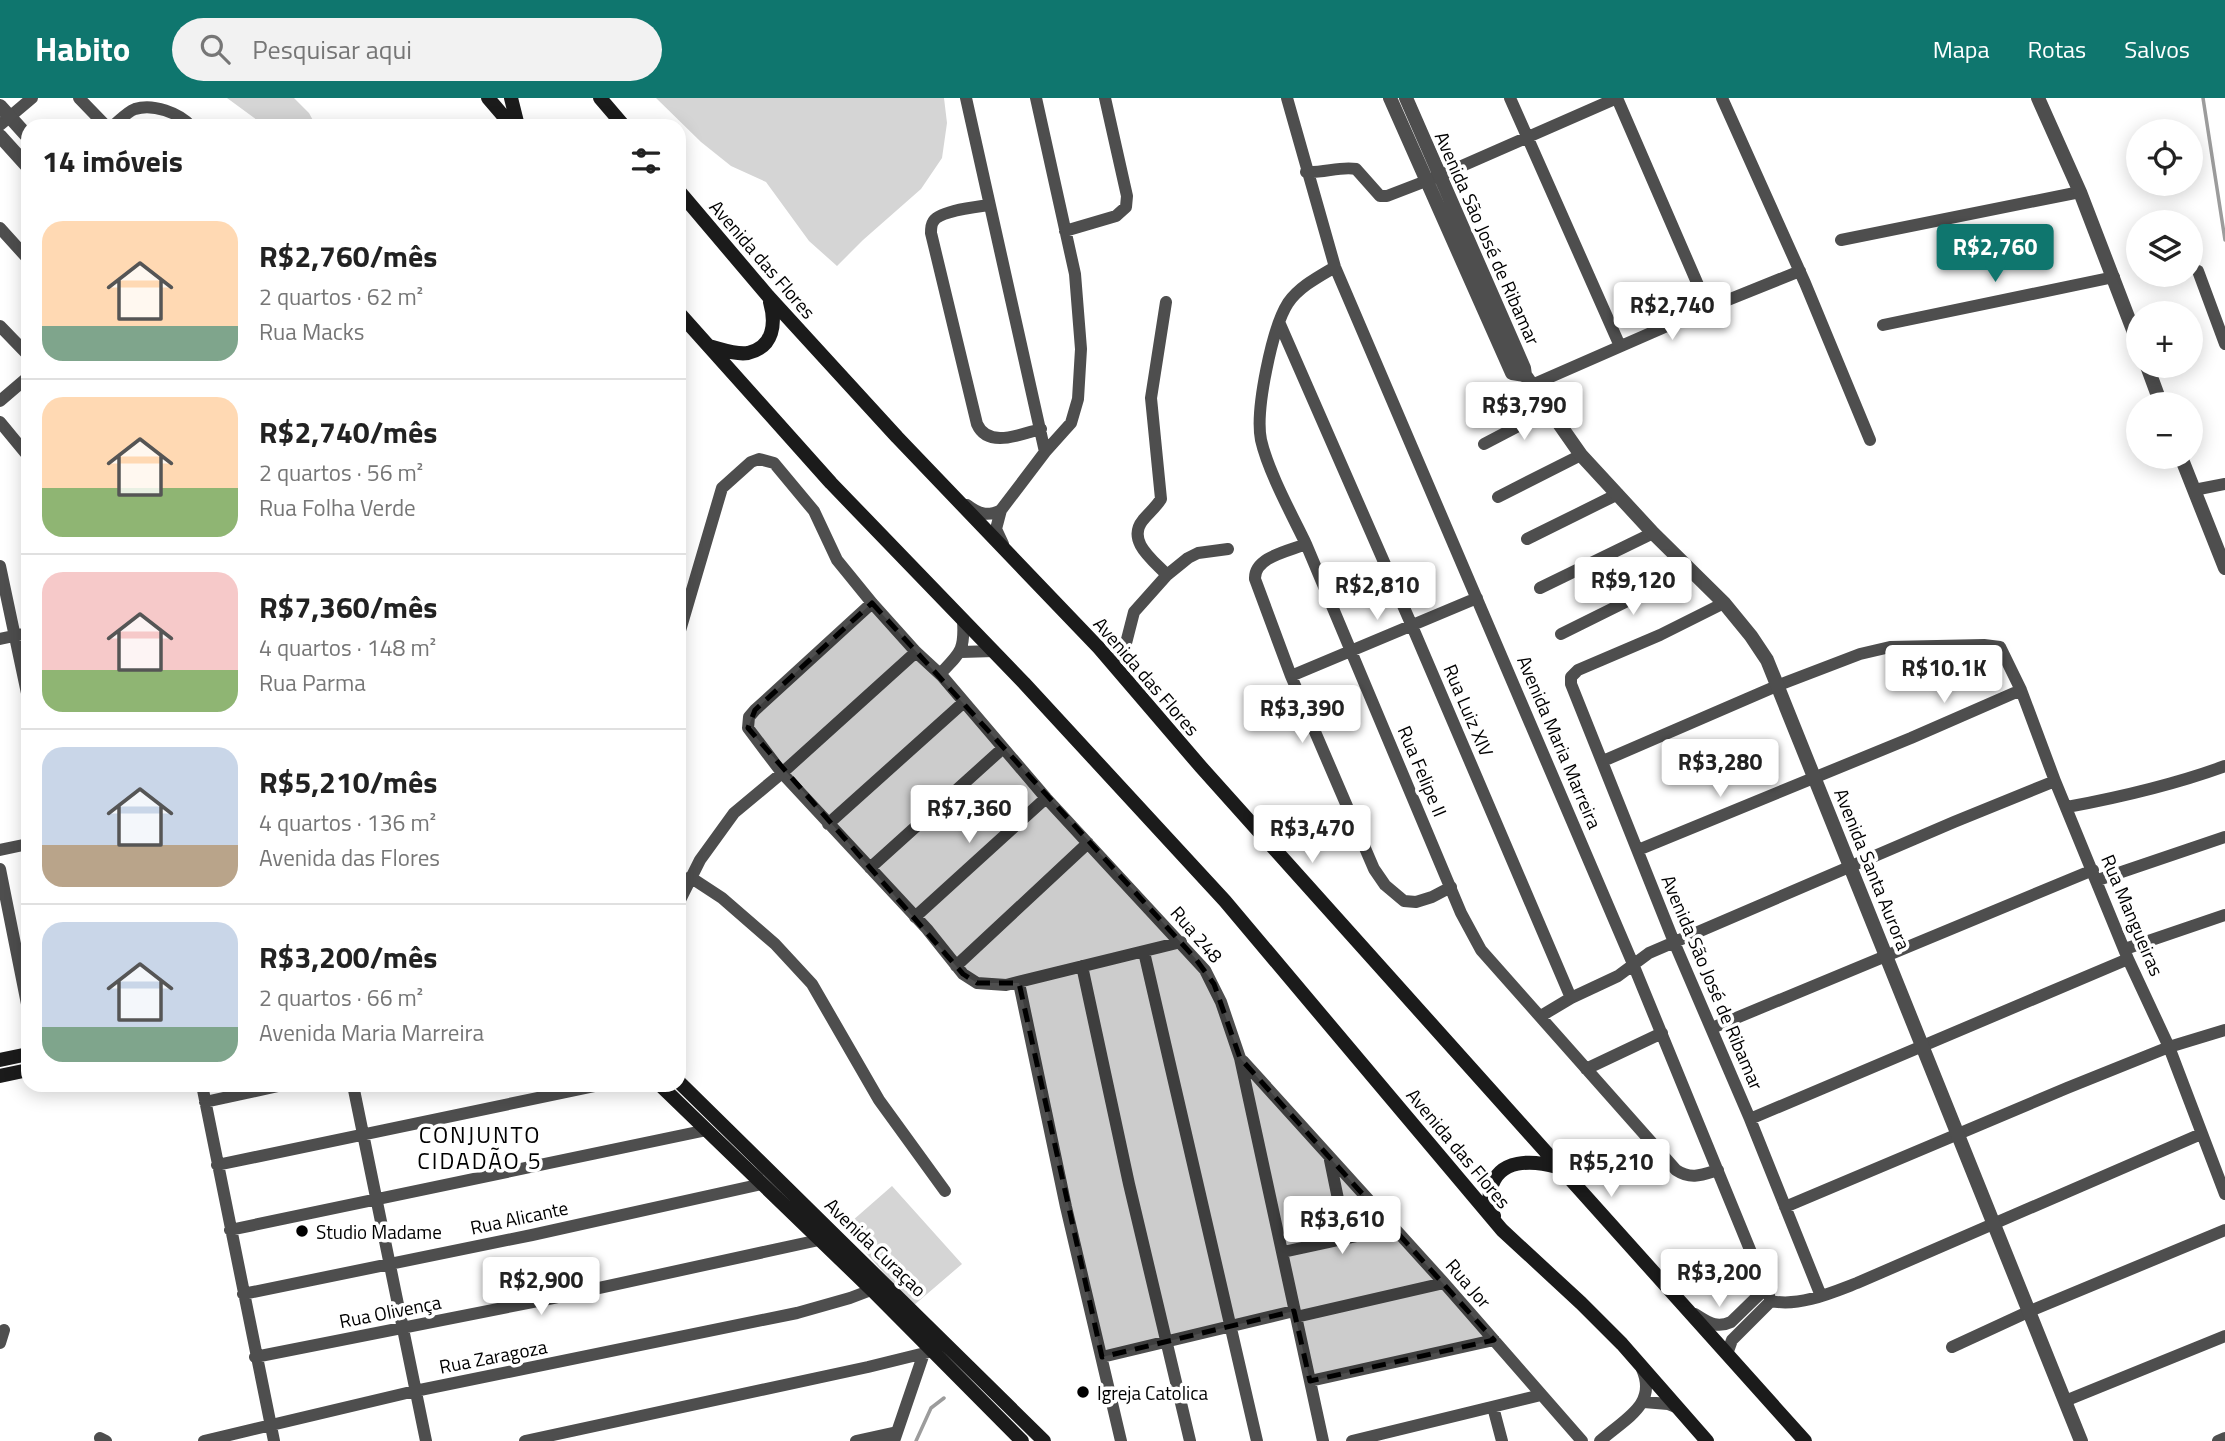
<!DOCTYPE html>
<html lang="pt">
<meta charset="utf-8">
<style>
body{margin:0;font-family:"Titillium Web",sans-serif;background:#f2f2f2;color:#222;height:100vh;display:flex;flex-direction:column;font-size:26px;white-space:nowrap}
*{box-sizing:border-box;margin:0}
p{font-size:23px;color:#767676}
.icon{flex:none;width:38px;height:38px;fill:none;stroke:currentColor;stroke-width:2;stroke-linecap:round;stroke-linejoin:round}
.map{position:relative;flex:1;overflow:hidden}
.details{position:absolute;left:21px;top:21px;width:665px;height:973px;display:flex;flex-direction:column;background:#fff;border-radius:21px;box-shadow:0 4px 18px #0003}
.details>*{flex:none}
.controls{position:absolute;left:2126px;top:21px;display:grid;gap:14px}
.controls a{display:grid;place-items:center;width:77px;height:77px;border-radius:50%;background:#fff;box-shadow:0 4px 18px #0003;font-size:35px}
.price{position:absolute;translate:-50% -60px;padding:0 16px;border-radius:7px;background:#fff;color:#222;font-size:23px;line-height:46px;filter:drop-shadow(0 2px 4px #0008)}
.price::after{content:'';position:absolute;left:50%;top:42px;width:21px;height:16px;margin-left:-10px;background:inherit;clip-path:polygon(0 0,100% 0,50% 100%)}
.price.on{background:#0f766e;color:#fff}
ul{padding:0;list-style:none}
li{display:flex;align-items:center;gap:21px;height:175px;padding:0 21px}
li+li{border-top:2px solid #e0e0e0}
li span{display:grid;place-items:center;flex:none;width:196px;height:140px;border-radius:21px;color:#555}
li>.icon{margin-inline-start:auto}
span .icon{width:84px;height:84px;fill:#fffc;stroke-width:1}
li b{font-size:30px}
h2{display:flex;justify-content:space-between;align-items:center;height:84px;padding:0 21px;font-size:30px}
header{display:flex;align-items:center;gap:42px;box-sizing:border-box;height:98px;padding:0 35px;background:#0f766e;color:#fff}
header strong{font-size:33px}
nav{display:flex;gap:38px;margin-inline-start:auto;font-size:24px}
.search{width:490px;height:63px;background:#f2f2f2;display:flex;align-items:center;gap:18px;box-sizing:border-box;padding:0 24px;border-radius:38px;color:#767676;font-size:26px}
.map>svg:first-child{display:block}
</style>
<header>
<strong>Habito</strong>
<div class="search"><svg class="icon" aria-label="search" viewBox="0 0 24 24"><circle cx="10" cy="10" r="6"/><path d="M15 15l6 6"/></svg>Pesquisar aqui</div>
<nav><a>Mapa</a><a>Rotas</a><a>Salvos</a></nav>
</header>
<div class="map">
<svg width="2225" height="1343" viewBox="0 0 2225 1343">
<rect width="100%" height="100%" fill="#fff"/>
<path fill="#d5d5d5" d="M 227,0 L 294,0 L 309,15 L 316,28 L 265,28 Z
M 656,0 L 944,0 L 947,25 L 942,60 L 921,91 L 863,142 L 837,168 L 809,143 L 766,84 L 731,68 L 701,44 Z
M 892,1088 L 962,1166 L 913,1208 L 844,1130 Z"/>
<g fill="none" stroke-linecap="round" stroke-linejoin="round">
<path stroke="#9c9c9c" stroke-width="3.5" d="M 2203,0 L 2225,142
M 916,1343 L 931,1310 L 944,1300"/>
<path stroke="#4e4e4e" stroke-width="12" d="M 79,0 L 106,28
M 966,0 L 1045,354
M 1287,0 L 1335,169 L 1633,866 L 1771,1203 C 1799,1209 1831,1195 1857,1185 L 2201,1036
M 1510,0 L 1620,248
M 1617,0 L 1708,210
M 1722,0 L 1805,185 L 1870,342
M 0,27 L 32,0
M 113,28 C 120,22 127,14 135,11 C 153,5 179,15 191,28
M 1306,74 C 1324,75 1341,68 1356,71 L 1380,98 L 1387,98 L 1439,78 L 1617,0
M 989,107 C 976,109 938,113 933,124 C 931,127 931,131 931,135 L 977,326 C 988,351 1021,336 1041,331
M 0,130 L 28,161
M 1065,133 L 1116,118 L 1126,109 L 1127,98 L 1105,0
M 1841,142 L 2080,94
M 1335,169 C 1318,179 1299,189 1288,205 C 1272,230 1255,313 1261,342 C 1268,373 1292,417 1306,446 L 1461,815 L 1481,852 L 1676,1072 C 1691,1082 1702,1077 1718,1072
M 2198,173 L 2225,246
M 1166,204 L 1151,300 L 1161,401 C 1156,409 1149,415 1143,422 C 1126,443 1153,462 1167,477
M 1279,224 L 1412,528 L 1571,900
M 1883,227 L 2114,179
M 0,228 L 28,257
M 1532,287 L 1708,210 L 1800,173
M 0,303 L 28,279
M 0,324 L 28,358
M 1484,346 L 1549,312
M 2194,392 L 2225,386
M 1498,399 L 1581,357
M 967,407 C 979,416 987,419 1001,412
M 1527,441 L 1618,396
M 1003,446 L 996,431 L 1001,412 L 1045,354 L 1071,325 L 1078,301 L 1081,251 L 1075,176 L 1036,0
M 1306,446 C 1289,453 1254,459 1255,481 L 1291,578 L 1374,771 L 1385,787 L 1404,803 L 1416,804 L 1432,799 L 1451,789
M 0,468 L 28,600
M 1540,490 L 1653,435
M 872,505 L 755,612 L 749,619 L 748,630 L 782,675 L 927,831 L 963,876 L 977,885 L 1006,887 L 1181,844
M 1724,505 L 1660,537 L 1578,572 L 1571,579 L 1571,586 L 1674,844 L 1750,1021 L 1821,1198
M 679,536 L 722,390 L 751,364 L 759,361 L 774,365 L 814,413 L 837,462 L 872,505 L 916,554 L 942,578 L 1046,700 L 1205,872 L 1221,904 L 1240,960 L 1323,1343
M 1561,536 L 1690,472
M 0,541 L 28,535
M 961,554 L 994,553
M 1112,565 L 1124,553 L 1134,514 L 1167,477 L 1188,460 L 1198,455 L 1228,451
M 940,576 C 960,555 965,553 963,522
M 1291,578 L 1477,500
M 1603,663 L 1779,587 L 1860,556 L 1890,549 L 1984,547 L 2000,549 L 2021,592 L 2055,683 L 2128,861 L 2169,949 L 2225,1096
M 2067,709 C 2121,699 2173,687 2225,668
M 828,726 L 964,604
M 0,752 L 28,746
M 1638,752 L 1911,640 L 2021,592
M 870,770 L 1002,651
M 0,771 L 28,911
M 690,779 L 722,800 L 775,846 L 812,886 L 879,1002 L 945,1093
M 2098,782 L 2225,739
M 679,804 L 700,762 L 734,715 L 782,675 L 916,554
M 915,819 L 1046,700
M 2125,851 L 2225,817
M 1144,854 L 1257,1343
M 956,868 L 1088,745
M 1082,868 L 1129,1086 L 1190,1343
M 1019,885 L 1066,1109 L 1121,1343
M 1541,918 L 1571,900 L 1618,878 L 1649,855 L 1954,724 L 2055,683
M 1712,930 L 2093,772
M 1243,963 L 1444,1185 L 1582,1343
M 1586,971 L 1662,935
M 202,987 L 274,1343
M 353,987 L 426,1343
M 205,1004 L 283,987
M 1750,1021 L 2128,861
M 1330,1062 L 1346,1140
M 217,1067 L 600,987
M 1785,1109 L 2067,990 L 2169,949 L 2225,932
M 230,1132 L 707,1032
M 1283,1154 L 1394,1130
M 243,1196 L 532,1137 L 762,1086
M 1695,1216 C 1708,1224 1716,1231 1731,1224 L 1765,1191
M 1296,1219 L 1444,1185
M 0,1245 L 4,1232
M 1952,1249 L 2030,1213 L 2225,1132
M 1727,1256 L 1732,1242 L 1771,1203
M 255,1259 L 553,1200 L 819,1142
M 1102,1259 L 1294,1213
M 1310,1283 L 1494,1242
M 2065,1303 L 2225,1238
M 1644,1304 L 1668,1306 L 1678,1310
M 1493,1309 L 1502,1343
M 100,1340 L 106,1343
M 204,1343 L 415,1293 L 797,1215 L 850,1200 L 879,1189
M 525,1343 L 868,1269 L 933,1253
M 856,1343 L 897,1334
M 894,1343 L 924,1255
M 1352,1343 L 1541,1297
M 1600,1343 C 1624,1321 1658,1307 1642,1271
M 2218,1343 L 2225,1340"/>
<path stroke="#4e4e4e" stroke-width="14" d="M 1390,0 L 1512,275 L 1525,277
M 1406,0 L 1524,270 L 1525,277 L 1581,357 L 1653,435 L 1724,505 L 1751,538 L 1767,562 L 2081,1343
M 2038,0 L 2080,94 L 2138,245
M 0,8 L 28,39
M 0,38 L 28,69
M 2147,268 L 2161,306
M 2181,359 L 2225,470"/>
<path stroke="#1b1b1b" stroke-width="14" d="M 488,0 L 512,28
M 511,0 L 518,28
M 600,0 L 624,28
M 679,93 L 768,198 L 897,339 L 1099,550 L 1201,669 L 1805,1343
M 679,215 L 831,385 L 1024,585 L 1225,803 L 1502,1132 L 1581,1205 L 1622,1246 L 1707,1343
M 709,248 C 721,251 736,257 748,255 C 774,249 776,225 770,204
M 0,962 L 28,956
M 0,978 L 28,972
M 679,984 L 1044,1343
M 660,987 L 873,1193 L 1022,1343
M 1494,1118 C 1489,1109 1488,1100 1491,1091 C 1498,1060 1533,1062 1557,1069"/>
</g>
<path fill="#000" fill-opacity="0.2" stroke="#000" stroke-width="5" stroke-dasharray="14 9" stroke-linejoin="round" d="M 872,505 L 1195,860 L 1214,886 L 1240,960 L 1494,1242 L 1310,1283 L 1294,1213 L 1102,1259 L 1019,885 L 977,885 L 963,876 L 748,630 L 755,612 Z"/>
<g fill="#000" stroke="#fff" stroke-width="2.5">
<circle cx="302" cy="1133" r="7"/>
<circle cx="1083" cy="1294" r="7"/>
</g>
<g text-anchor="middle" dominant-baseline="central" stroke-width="7" stroke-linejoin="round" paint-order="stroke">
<g font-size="19" fill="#000" stroke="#fff">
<text transform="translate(1488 140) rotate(66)">Avenida São José de Ribamar</text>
<text transform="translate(763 161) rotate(49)">Avenida das Flores</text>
<text transform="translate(1147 578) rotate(49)">Avenida das Flores</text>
<text transform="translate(1469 612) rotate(67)">Rua Luiz XIV</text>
<text transform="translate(1560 644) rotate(67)">Avenida Maria Marreira</text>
<text transform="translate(1423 673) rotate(67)">Rua Felipe II</text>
<text transform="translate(1873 771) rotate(68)">Avenida Santa Aurora</text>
<text transform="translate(2133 817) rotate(67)">Rua Mangueiras</text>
<text transform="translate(1197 836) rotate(49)">Rua 248</text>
<text transform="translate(1713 884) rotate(67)">Avenida São José de Ribamar</text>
<text transform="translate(1459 1050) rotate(50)">Avenida das Flores</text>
<text transform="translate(519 1119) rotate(-12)">Rua Alicante</text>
<text transform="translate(876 1149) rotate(44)">Avenida Curaçao</text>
<text transform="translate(1469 1185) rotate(49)">Rua Jor</text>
<text transform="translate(390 1213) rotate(-11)">Rua Olivença</text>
<text transform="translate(493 1258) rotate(-11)">Rua Zaragoza</text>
</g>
<g font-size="19" fill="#000" stroke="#fff" text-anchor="start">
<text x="316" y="1133">Studio Madame</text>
<text x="1097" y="1294">Igreja Catolica</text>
</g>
<g font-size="23" letter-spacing="2" fill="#000" stroke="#fff">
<text x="480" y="1036">CONJUNTO<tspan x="480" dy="26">CIDADÃO 5</tspan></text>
</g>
</g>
</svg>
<div class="controls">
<a><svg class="icon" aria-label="locate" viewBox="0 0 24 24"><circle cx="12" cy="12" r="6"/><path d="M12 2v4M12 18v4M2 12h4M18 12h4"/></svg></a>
<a><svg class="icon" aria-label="layers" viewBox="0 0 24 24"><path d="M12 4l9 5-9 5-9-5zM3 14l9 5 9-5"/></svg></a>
<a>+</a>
<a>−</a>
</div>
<b class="price on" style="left:1995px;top:186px">R$2,760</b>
<b class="price" style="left:1672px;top:244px">R$2,740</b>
<b class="price" style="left:1524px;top:344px">R$3,790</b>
<b class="price" style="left:1633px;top:519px">R$9,120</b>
<b class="price" style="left:1377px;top:524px">R$2,810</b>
<b class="price" style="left:1944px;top:607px">R$10.1K</b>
<b class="price" style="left:1302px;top:647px">R$3,390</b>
<b class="price" style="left:1720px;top:701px">R$3,280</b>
<b class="price" style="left:969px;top:747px">R$7,360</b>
<b class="price" style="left:1312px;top:767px">R$3,470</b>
<b class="price" style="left:1611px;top:1101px">R$5,210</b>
<b class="price" style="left:1342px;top:1158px">R$3,610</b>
<b class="price" style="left:1719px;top:1211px">R$3,200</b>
<b class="price" style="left:541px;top:1219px">R$2,900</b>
<section class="details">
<h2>14 imóveis<svg class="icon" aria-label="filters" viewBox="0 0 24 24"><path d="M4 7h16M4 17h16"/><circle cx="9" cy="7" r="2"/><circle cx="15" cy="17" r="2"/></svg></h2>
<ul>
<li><span style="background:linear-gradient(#ffd9b3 75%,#7fa58c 0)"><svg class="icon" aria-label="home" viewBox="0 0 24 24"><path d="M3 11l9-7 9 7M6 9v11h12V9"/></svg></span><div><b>R$2,760/mês</b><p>2 quartos · 62 m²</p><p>Rua Macks</p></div></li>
<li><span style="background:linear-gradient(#ffd9b3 65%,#8fb573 0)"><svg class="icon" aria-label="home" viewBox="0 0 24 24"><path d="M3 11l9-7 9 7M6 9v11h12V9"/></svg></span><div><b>R$2,740/mês</b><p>2 quartos · 56 m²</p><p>Rua Folha Verde</p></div></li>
<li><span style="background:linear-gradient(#f6c9c9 70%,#8fb573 0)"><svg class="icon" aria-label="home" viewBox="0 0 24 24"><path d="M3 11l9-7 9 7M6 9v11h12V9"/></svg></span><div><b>R$7,360/mês</b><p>4 quartos · 148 m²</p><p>Rua Parma</p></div></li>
<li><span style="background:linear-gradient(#c9d6e8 70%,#b9a48a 0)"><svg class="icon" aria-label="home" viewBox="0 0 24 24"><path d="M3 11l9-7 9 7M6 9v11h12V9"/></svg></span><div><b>R$5,210/mês</b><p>4 quartos · 136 m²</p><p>Avenida das Flores</p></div></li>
<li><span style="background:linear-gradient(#c9d6e8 75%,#7fa58c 0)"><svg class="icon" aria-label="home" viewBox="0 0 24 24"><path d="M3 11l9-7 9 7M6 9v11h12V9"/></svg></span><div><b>R$3,200/mês</b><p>2 quartos · 66 m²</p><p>Avenida Maria Marreira</p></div></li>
</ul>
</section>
</div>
